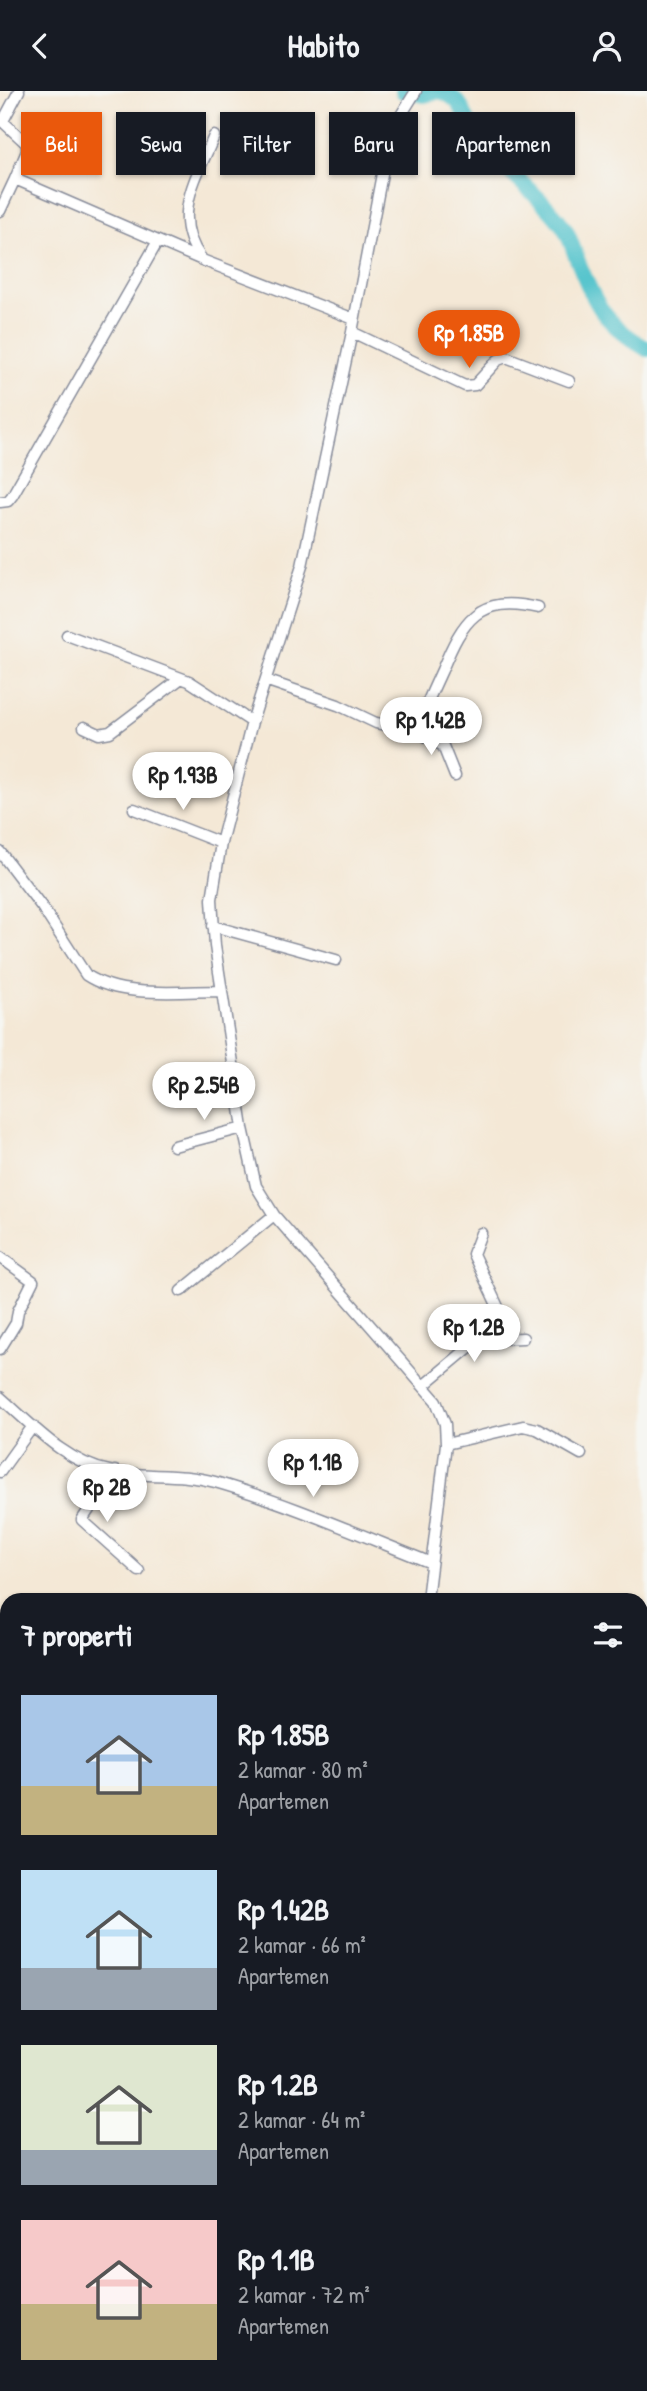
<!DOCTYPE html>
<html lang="id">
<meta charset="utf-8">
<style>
body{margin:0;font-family:"Patrick Hand",sans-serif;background:#20242c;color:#f1f3f6;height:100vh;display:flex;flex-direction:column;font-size:26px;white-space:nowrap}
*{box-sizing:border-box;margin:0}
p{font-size:23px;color:#9ea1a6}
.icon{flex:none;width:38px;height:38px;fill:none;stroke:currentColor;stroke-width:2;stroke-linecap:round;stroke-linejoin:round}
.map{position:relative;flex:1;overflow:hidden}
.sheet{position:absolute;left:0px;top:1502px;width:648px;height:800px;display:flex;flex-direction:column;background:#171b24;border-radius:21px 21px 0 0;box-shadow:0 2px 5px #0004}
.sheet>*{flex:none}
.hud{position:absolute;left:21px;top:21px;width:606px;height:63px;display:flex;gap:14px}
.price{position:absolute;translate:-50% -60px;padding:0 16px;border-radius:24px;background:#fff;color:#222;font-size:23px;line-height:46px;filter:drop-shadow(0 2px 4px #0008)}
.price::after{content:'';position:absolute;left:50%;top:42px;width:21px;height:16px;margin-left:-10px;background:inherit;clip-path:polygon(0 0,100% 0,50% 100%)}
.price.active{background:#ea580c;color:#fff}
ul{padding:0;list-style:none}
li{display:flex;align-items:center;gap:21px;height:175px;padding:0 21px}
li span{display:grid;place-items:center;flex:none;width:196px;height:140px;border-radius:0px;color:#555}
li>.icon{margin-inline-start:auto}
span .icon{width:84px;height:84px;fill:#fffc;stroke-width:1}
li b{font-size:30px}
h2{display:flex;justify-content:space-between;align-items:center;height:84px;padding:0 21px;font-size:30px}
.pill{padding:0 24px;border-radius:0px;background:#171b24;box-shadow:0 2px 5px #0004;font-size:24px;line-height:63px}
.pill.active{background:#ea580c;color:#fff}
header{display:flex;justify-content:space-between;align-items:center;height:91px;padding:0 21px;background:#171b24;font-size:32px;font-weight:800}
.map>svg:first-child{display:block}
</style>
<header><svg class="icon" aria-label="back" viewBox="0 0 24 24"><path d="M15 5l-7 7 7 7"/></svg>Habito<svg class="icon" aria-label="person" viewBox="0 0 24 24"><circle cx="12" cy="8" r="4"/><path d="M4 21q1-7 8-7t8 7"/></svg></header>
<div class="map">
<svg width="647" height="2300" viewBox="0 0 647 2300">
<rect width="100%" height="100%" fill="#f6f6f2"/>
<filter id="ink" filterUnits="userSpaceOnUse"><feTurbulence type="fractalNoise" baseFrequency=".0143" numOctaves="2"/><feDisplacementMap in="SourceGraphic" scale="14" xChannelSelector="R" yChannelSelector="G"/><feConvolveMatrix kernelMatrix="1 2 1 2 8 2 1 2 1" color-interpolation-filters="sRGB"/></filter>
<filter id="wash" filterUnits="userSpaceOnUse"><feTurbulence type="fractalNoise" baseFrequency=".00686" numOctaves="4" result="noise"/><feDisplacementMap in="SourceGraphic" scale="28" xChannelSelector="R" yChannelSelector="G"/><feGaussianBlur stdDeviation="1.57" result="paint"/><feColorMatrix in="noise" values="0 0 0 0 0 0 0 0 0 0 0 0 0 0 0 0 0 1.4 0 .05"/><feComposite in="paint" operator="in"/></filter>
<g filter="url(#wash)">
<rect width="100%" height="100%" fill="#f4e8d6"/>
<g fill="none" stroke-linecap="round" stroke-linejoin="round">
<path stroke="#58c5cd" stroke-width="16" d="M 403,0 L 424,4 L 440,0
M 441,0 C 467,12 460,20 473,40 C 493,73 544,105 565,138 C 570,147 573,158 577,168 C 596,214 603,232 647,258"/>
</g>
</g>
<g filter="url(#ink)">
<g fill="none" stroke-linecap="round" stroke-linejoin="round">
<defs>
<path id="minor" d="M 416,0 L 398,29 L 385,67 L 352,241 L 302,475 L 252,631 L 221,752 L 212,808 L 215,855 L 243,1037 L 256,1095 L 274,1124 L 436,1310 L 445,1333 L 446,1353 L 427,1508
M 0,28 L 27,53 L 27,60 L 15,88 L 202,169 L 354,228
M 3,30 L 19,0
M 0,120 L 15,88
M 201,167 C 170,125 197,86 214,45
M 352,241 L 465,295 L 475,294 L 498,269 L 506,266 L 569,290
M 0,411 L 8,410 L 12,405 L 158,150
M 67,544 L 189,590 L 252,631
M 268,590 L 338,614 L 376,632 L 417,640 C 423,619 433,599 442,579 C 463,529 478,503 538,517
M 84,636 L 99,643 L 110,641 L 180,588
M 417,640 L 443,655 L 455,685
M 134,718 L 221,752
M 0,761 L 42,816 L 86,884 C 122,908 180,900 222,900
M 213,835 L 336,869
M 174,1055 L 243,1037
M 0,1166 L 33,1190 L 18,1220 L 16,1232 L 0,1258
M 181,1200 L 274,1124
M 478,1249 L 495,1226 L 498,1216 L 473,1163 L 481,1142
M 423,1295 L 478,1249 L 523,1247
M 0,1306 C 31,1333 66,1372 109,1380 C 144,1387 179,1381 215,1391 C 288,1412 358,1443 429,1471
M 446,1353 L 523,1335 L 537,1338 L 581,1363
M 115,1380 L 82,1429 L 139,1480
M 0,1381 L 33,1335
M 0,1596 L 7,1590
M 0,1721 L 7,1715
M 640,1746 L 647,1751
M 0,1771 L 6,1779
M 0,1843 L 7,1837
M 0,1882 L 7,1887
M 0,1944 L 7,1949
M 0,2004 L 7,2010
M 0,2068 L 7,2074
M 0,2130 L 7,2121
M 640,2202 L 647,2205
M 0,2203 L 7,2197
M 508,2294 L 508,2300
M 411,2296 L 412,2294"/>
</defs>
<use href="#minor" stroke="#888c9a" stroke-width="13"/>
<use href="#minor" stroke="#fff" stroke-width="10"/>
</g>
</g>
</svg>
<b class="price active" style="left:469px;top:279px">Rp 1.85B</b>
<b class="price" style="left:431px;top:666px">Rp 1.42B</b>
<b class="price" style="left:183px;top:721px">Rp 1.93B</b>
<b class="price" style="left:204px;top:1031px">Rp 2.54B</b>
<b class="price" style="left:474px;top:1273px">Rp 1.2B</b>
<b class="price" style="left:313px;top:1408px">Rp 1.1B</b>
<b class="price" style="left:107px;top:1433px">Rp 2B</b>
<div class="hud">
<a class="pill active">Beli</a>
<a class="pill">Sewa</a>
<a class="pill">Filter</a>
<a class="pill">Baru</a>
<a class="pill">Apartemen</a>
</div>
<section class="sheet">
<h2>7 properti<svg class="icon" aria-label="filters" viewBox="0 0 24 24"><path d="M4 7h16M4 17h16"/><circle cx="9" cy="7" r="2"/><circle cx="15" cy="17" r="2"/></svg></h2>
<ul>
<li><span style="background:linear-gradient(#a9c7e8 65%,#c2b280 0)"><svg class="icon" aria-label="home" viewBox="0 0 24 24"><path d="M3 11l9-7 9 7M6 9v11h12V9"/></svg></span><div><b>Rp 1.85B</b><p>2 kamar · 80 m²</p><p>Apartemen</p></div></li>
<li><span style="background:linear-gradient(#bfe0f5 70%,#9aa5b1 0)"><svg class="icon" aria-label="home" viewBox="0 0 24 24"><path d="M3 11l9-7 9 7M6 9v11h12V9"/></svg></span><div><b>Rp 1.42B</b><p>2 kamar · 66 m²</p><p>Apartemen</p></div></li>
<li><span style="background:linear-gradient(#dfe7d0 75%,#9aa5b1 0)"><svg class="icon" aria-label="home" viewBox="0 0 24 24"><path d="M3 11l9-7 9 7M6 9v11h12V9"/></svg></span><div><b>Rp 1.2B</b><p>2 kamar · 64 m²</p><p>Apartemen</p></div></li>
<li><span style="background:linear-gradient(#f6c9c9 60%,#c2b280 0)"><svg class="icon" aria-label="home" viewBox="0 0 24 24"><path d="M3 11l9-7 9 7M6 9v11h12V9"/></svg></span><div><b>Rp 1.1B</b><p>2 kamar · 72 m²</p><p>Apartemen</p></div></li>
</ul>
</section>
</div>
